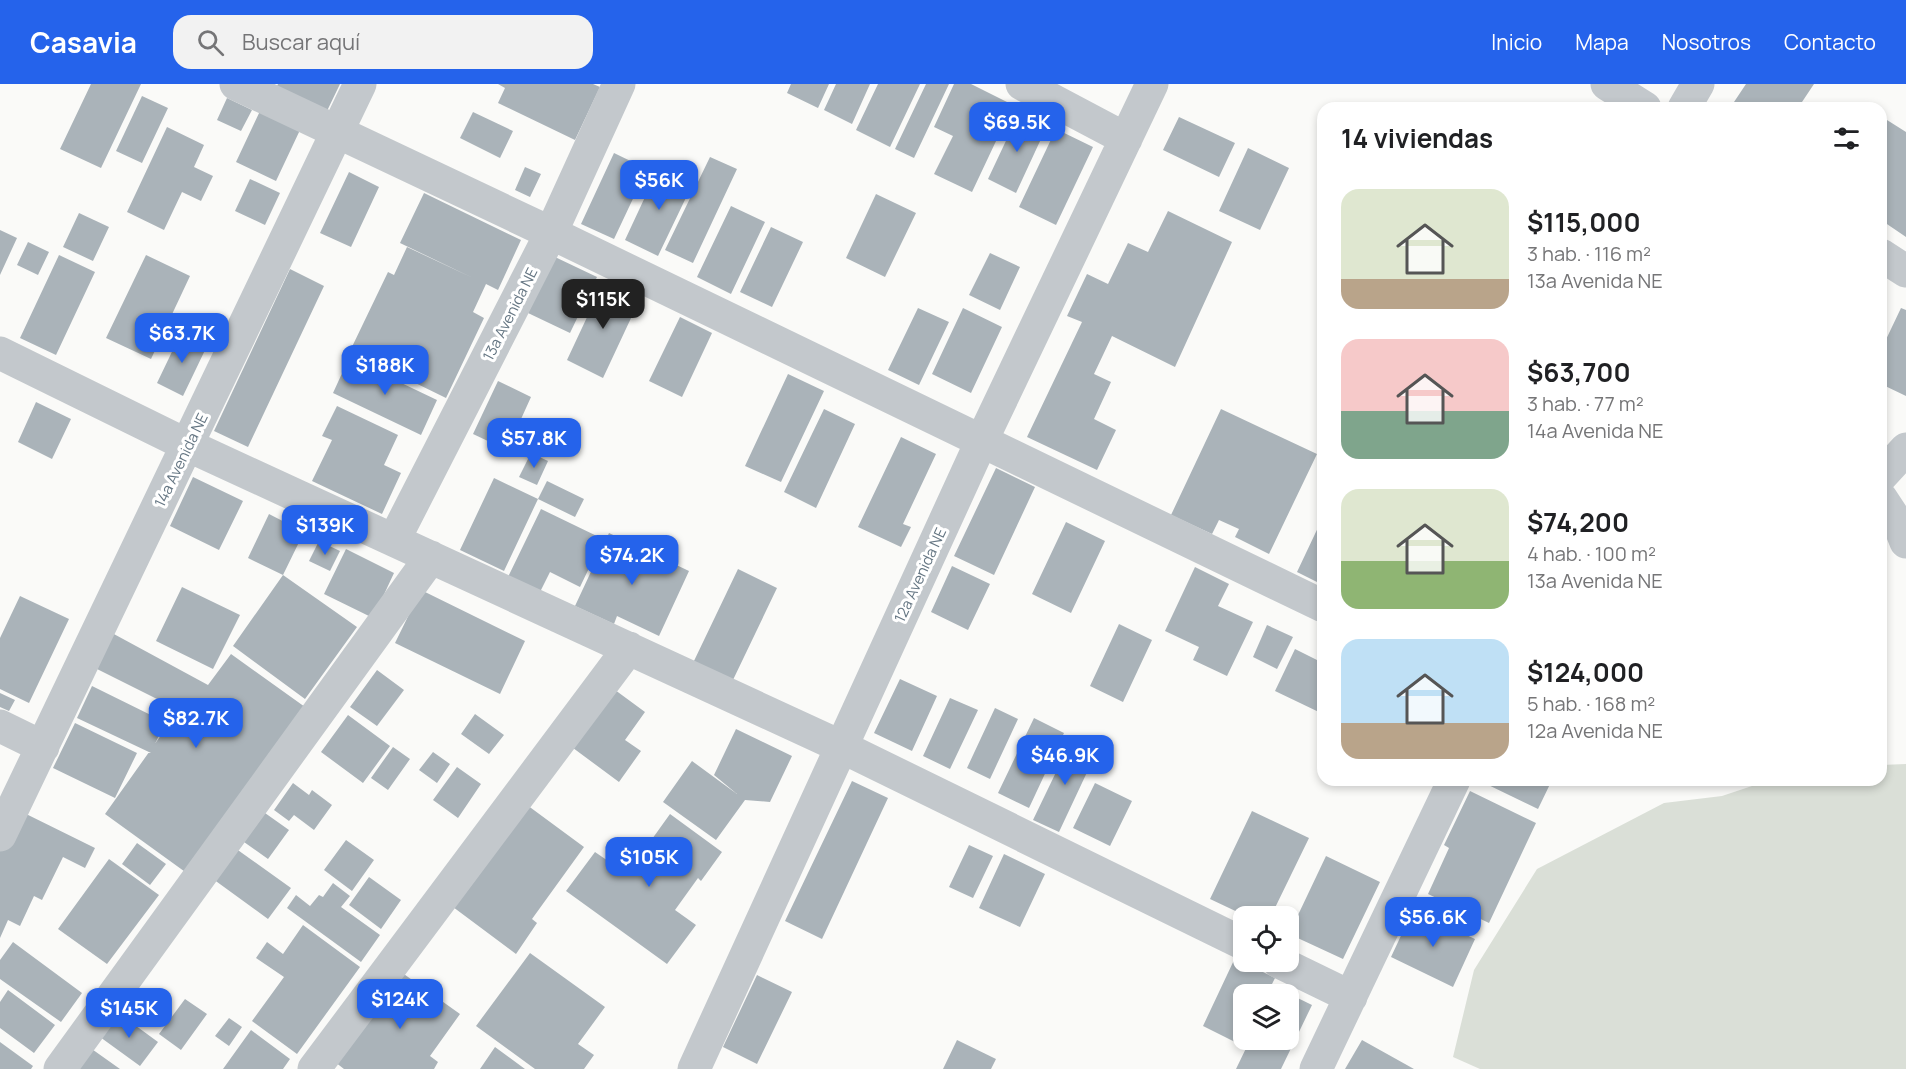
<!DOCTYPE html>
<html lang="es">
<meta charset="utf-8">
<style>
body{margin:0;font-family:Manrope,sans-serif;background:#f2f2f2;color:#202124;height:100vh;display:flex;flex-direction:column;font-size:22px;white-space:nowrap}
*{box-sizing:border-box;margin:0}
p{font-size:20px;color:#757577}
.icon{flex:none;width:33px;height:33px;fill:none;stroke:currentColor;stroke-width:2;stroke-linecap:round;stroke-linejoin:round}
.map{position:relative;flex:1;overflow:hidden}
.side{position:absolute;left:1317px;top:18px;width:570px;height:684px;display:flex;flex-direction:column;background:#fff;border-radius:18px;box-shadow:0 3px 9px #0003}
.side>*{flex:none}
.buttons{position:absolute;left:1233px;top:822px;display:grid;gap:12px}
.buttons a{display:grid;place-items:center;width:66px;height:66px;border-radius:12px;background:#fff;box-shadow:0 3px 9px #0003;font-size:30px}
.price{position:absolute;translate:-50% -51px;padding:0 14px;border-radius:12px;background:#2563eb;color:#fff;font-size:20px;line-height:39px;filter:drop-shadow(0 2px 3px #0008)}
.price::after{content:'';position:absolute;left:50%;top:36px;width:18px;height:14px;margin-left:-9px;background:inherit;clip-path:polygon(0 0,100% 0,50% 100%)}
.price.current{background:#222;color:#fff}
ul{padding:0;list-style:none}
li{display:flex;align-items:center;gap:18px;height:150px;padding:0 24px}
li span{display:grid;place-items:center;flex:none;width:168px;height:120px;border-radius:18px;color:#555}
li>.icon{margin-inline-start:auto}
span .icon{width:72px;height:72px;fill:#fffc;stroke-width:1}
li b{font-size:26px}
h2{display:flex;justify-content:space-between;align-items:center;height:72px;padding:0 24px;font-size:26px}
header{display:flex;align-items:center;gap:36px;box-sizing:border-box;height:84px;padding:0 30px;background:#2563eb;color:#fff}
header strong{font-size:28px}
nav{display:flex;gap:33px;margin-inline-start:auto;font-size:21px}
.search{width:420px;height:54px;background:#f2f2f2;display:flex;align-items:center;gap:15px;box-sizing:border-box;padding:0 21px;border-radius:18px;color:#757577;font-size:22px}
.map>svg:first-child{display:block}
</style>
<header>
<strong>Casavia</strong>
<div class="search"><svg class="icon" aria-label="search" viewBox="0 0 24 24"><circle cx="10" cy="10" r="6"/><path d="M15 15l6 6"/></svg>Buscar aquí</div>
<nav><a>Inicio</a><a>Mapa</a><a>Nosotros</a><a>Contacto</a></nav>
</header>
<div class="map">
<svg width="1906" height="985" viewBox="0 0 1906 985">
<rect width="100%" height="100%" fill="#fafaf8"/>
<path fill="#dadfd7" d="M 1906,680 L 1906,985 L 1480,985 L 1453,973 L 1474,886 L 1537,785 L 1664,719 L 1722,712 L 1770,696 L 1881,696 L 1881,681 Z"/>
<path fill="#aab3b9" d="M 91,0 L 141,0 L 101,84 L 60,65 Z
M 278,0 L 340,0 L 327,27 L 277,2 Z
M 498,0 L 593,0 L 600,3 L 575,56 L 498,19 L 505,4 Z
M 791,0 L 829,0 L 818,24 L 787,9 Z
M 836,0 L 870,0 L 852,40 L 824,26 Z
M 878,0 L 920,0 L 890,63 L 856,46 Z
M 926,0 L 949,0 L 914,74 L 895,65 Z
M 954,0 L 971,0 L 1013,21 L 972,108 L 934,90 L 953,52 L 934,43 Z
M 1746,0 L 1814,0 L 1798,24 L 1730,24 Z
M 142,12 L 168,24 L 142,79 L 116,67 Z
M 227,14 L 252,26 L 241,47 L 217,36 Z
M 260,27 L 300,46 L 276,97 L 236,78 Z
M 473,28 L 513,47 L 500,74 L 460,54 Z
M 1019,29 L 1047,42 L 1016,109 L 988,95 Z
M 1179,33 L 1235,59 L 1219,93 L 1163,66 Z
M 1887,36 L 1906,48 L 1906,153 L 1881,136 L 1881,45 Z
M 167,43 L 204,61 L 194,83 L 213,92 L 201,117 L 182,108 L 164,146 L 127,128 Z
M 1056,45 L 1093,63 L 1056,141 L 1019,123 Z
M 1248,64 L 1289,84 L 1260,146 L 1219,127 Z
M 614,69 L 647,85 L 614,155 L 581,140 Z
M 710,73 L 737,85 L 693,179 L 665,166 Z
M 525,83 L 541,90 L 530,113 L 515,106 Z
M 659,83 L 693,99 L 658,172 L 625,156 Z
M 349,88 L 379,103 L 351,163 L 320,149 Z
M 250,95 L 280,109 L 265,141 L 235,127 Z
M 424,109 L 521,156 L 498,206 L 486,200 L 473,228 L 484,234 L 446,314 L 350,267 L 388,188 L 394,191 L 407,163 L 473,194 L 400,159 Z
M 876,110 L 916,129 L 885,193 L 846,174 Z
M 731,122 L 765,138 L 731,210 L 697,193 Z
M 1168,127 L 1232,158 L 1175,283 L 1112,252 L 1094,290 L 1111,298 L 1094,335 L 1116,346 L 1097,386 L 1027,353 L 1082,238 L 1067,232 L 1087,190 L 1108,200 L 1128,159 L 1148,168 Z
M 79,129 L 109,143 L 93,177 L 63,163 Z
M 771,143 L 803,158 L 772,223 L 740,208 Z
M 0,146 L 17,154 L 0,191 Z
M 28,158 L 49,168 L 38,191 L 17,181 Z
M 990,169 L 1020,183 L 1000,226 L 969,211 Z
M 59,171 L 95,188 L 56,271 L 20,254 Z
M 146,171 L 190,192 L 151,275 L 106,254 Z
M 555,173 L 597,193 L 570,249 L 528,229 Z
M 290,185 L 324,202 L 248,363 L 214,347 Z
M 603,199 L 639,217 L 603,294 L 567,276 Z
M 918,224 L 949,238 L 919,301 L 888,286 Z
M 963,224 L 1002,243 L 971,309 L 932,290 Z
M 1901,224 L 1906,226 L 1906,312 L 1881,300 L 1881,266 Z
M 680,233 L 712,249 L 682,313 L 649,297 Z
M 181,249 L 207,262 L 183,312 L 157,299 Z
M 349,274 L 437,316 L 421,351 L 333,309 Z
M 788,290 L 824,307 L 781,398 L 745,382 Z
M 498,297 L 531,313 L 507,366 L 473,350 Z
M 36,318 L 71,335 L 52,375 L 18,358 Z
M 337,322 L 398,351 L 384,381 L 401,389 L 382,430 L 312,397 L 332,356 L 322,352 Z
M 824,325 L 855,340 L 816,424 L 784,408 Z
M 1221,325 L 1317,370 L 1269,470 L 1235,453 L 1239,445 L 1219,436 L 1212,450 L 1171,431 Z
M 901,353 L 936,370 L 903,440 L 911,443 L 901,463 L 858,443 Z
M 531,369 L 548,377 L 537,401 L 519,393 Z
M 996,384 L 1035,403 L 994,491 L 954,472 Z
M 193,393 L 243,417 L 219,466 L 170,442 Z
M 494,394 L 538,415 L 504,487 L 460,466 Z
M 547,397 L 584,415 L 575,433 L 538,415 Z
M 541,425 L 603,455 L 580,503 L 550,488 L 540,508 L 508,493 Z
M 269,430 L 304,448 L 283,491 L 248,474 Z
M 1323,433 L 1323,501 L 1297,488 Z
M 1066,438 L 1105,457 L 1071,529 L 1032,510 Z
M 609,449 L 689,487 L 659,552 L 617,532 L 614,540 L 575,522 Z
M 319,457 L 340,467 L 330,487 L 309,477 Z
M 346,465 L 394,489 L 373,534 L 324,510 Z
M 952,482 L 990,500 L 968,546 L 931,528 Z
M 1195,483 L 1229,500 L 1218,522 L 1253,538 L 1227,592 L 1193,576 L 1199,563 L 1165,547 Z
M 738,485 L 777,504 L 732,598 L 693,579 Z
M 283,491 L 357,543 L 305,615 L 233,562 Z
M 182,503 L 240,531 L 213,585 L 156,557 Z
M 421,506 L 525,557 L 500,610 L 395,559 Z
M 20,512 L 69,535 L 29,619 L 0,605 L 0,554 Z
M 1119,540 L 1152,556 L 1123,618 L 1090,602 Z
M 1267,541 L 1293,553 L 1277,585 L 1253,573 Z
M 112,549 L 208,601 L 231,570 L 305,623 L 188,790 L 105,730 L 179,626 L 95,584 Z
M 1295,565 L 1323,579 L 1323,630 L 1275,607 Z
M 377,586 L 404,606 L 377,642 L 350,623 Z
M 900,595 L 937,612 L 912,667 L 874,649 Z
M 92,602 L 165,638 L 151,669 L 77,634 Z
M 611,603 L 645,628 L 625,656 L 641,667 L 619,698 L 569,661 Z
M 0,609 L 15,616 L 9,627 L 0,623 Z
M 950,614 L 978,626 L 950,685 L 923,672 Z
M 995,624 L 1018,635 L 990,695 L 967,684 Z
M 475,630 L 504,651 L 489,670 L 461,650 Z
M 348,631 L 390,662 L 363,699 L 321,668 Z
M 1034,634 L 1064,649 L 1029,724 L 998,709 Z
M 75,639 L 137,669 L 115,714 L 53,684 Z
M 736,645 L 792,672 L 770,718 L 745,716 L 716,756 L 663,718 L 692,677 L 737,710 L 714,691 Z
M 1072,655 L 1097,667 L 1059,748 L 1033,736 Z
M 393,663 L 410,675 L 388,706 L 371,694 Z
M 433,668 L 450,680 L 437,699 L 419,686 Z
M 457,683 L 481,700 L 458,734 L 433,716 Z
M 1478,696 L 1552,696 L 1538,725 Z
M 852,697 L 888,714 L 822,855 L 785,837 Z
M 293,699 L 309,711 L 312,706 L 332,721 L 314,746 L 294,731 L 289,737 L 274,726 Z
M 1095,699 L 1132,717 L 1110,762 L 1073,744 Z
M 1470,707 L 1536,739 L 1489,839 L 1428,810 L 1449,764 L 1444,761 Z
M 527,721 L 584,763 L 532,835 L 537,839 L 516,870 L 453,823 Z
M 16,725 L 95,764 L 85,784 L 63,773 L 42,816 L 34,812 L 20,842 L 8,836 L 0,854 L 0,758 Z
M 1252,727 L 1309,754 L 1271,832 L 1246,832 L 1210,815 Z
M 265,729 L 289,746 L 268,775 L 244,758 Z
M 670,730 L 722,768 L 701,797 L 698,794 L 675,826 L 696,841 L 667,880 L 566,807 L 595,768 L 627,790 Z
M 346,756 L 374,776 L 352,807 L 324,786 Z
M 137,759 L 166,780 L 150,801 L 122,780 Z
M 969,761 L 993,772 L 973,814 L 949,803 Z
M 235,764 L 291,804 L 268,835 L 213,795 Z
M 1004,770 L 1045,790 L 1020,843 L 979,824 Z
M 1326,772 L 1380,798 L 1343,875 L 1289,850 Z
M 109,775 L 159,811 L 107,880 L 58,845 Z
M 369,793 L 401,816 L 381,845 L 349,821 Z
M 333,799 L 350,812 L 341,823 L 380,851 L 361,878 L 287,824 L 296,811 L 310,822 L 319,811 L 323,813 Z
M 1413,826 L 1475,855 L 1453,903 L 1391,873 Z
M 303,841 L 360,883 L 297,970 L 252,937 L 284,893 L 256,874 L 267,858 L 283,870 Z
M 13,858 L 82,909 L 61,938 L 0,895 L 0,876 Z
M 530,869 L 605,923 L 578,960 L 594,971 L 584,985 L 535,985 L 476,942 Z
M 1235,874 L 1275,894 L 1267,910 L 1244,910 L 1244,956 L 1246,956 L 1243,962 L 1203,942 Z
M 401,888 L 460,930 L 430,972 L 438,978 L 434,985 L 344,985 L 335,978 Z
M 757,891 L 792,908 L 757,980 L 723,963 Z
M 1275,903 L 1312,921 L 1281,985 L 1236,985 L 1250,956 L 1288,956 L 1288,910 L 1272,910 Z
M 8,906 L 55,941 L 34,969 L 0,944 L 0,918 Z
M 185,915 L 207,930 L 181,966 L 159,950 Z
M 117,928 L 158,958 L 140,982 L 100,953 Z
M 229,934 L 242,943 L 229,962 L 215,952 Z
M 251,946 L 290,975 L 283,985 L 223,985 Z
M 957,956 L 996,975 L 991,985 L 943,985 Z
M 1362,956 L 1414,985 L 1345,985 Z
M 0,958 L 33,982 L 31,985 L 0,985 Z
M 89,963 L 120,985 L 73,985 Z
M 495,963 L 525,985 L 480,985 Z"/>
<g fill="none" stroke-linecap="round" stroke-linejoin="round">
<path stroke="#c3c8cc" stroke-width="33" d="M 236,0 L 551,149 L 1323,522
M 1022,0 L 1126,55
M 1607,0 L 1645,24
M 1684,24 L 1698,0
M 1881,171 L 1906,187
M 0,269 L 187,361 L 842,663 L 1244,860
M 1881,392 L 1906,365
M 1881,414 L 1900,443 L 1906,458
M 394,456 L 551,149 L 619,0
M 0,642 L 43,663
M 0,751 L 360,0
M 1279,878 L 1351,913
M 60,985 L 431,473
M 314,985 L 629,564
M 694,985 L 982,356 L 1152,0
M 1316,985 L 1454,696"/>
</g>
<g text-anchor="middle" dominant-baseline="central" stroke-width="6" stroke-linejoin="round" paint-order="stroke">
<g font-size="15" fill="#657683" stroke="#fff">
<text transform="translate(510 230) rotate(-63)">13a Avenida NE</text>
<text transform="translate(181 376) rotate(-64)">14a Avenida NE</text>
<text transform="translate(920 491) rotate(-65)">12a Avenida NE</text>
</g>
</g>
</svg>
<div class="buttons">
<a><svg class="icon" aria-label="locate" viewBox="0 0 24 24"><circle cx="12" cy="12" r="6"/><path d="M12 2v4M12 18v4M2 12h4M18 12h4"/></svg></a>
<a><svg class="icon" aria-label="layers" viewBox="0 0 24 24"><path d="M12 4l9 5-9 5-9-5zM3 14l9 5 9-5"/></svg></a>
</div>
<b class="price" style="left:1017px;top:69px">$69.5K</b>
<b class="price" style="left:659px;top:127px">$56K</b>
<b class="price current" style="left:603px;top:246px">$115K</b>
<b class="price" style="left:182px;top:280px">$63.7K</b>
<b class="price" style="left:385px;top:312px">$188K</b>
<b class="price" style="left:534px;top:385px">$57.8K</b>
<b class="price" style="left:325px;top:472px">$139K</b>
<b class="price" style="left:632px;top:502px">$74.2K</b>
<b class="price" style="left:196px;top:665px">$82.7K</b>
<b class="price" style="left:1065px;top:702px">$46.9K</b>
<b class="price" style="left:649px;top:804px">$105K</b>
<b class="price" style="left:1433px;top:864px">$56.6K</b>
<b class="price" style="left:400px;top:946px">$124K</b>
<b class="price" style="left:129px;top:955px">$145K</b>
<section class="side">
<h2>14 viviendas<svg class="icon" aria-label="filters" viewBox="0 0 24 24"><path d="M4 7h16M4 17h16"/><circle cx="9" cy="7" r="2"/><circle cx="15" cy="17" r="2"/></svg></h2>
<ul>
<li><span style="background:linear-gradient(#dfe7d0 75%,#b9a48a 0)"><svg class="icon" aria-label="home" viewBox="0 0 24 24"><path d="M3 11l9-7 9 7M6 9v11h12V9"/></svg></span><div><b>$115,000</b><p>3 hab. · 116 m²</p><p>13a Avenida NE</p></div></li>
<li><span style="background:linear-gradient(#f6c9c9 60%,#7fa58c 0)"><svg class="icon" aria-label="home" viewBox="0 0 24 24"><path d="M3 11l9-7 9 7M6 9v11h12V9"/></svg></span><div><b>$63,700</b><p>3 hab. · 77 m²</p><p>14a Avenida NE</p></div></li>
<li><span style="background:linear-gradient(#dfe7d0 60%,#8fb573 0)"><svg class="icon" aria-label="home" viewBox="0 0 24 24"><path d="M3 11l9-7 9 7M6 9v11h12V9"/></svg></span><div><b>$74,200</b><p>4 hab. · 100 m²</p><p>13a Avenida NE</p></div></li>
<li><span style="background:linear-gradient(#bfe0f5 70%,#b9a48a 0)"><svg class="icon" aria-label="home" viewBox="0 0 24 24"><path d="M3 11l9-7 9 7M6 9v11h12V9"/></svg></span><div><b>$124,000</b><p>5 hab. · 168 m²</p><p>12a Avenida NE</p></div></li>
</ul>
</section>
</div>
